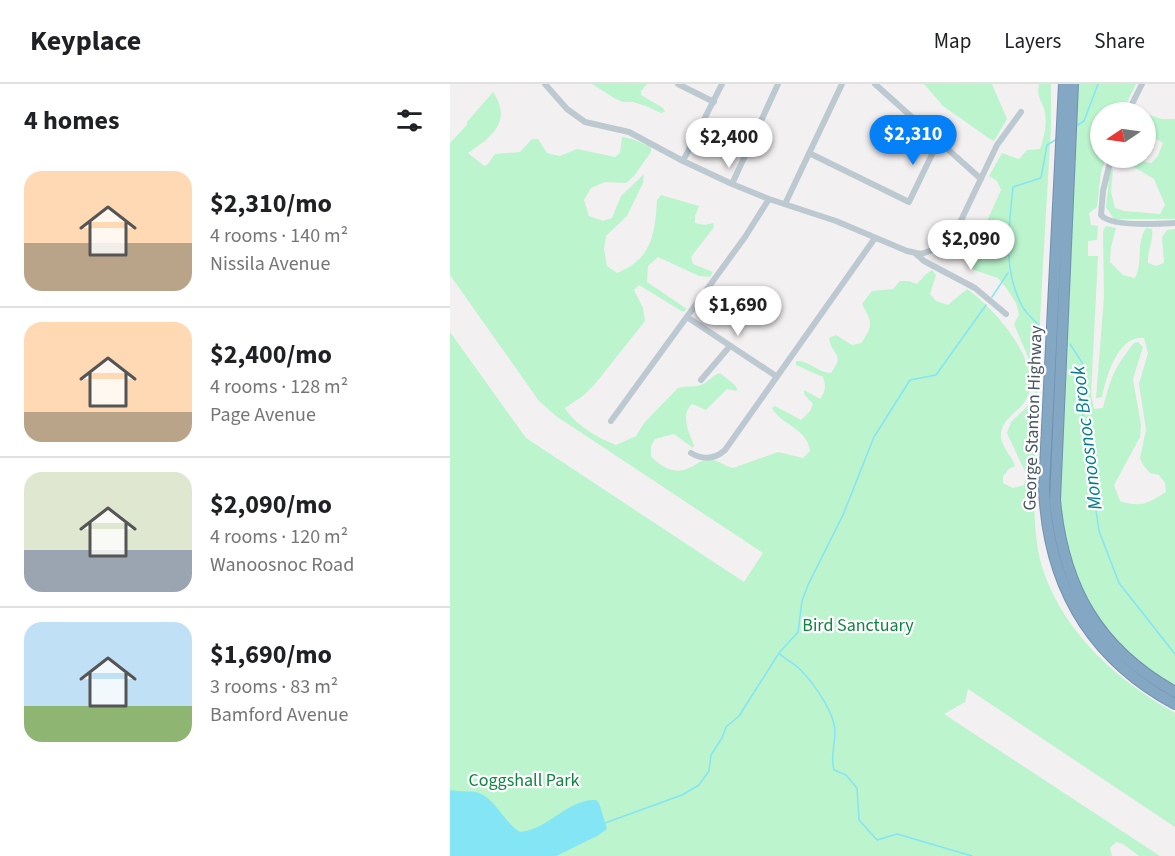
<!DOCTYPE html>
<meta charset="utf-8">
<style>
body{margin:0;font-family:"Source Sans 3",sans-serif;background:#f6f6f6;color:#202124;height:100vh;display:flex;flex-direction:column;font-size:22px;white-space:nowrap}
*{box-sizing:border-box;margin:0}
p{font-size:20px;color:#757577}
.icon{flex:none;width:33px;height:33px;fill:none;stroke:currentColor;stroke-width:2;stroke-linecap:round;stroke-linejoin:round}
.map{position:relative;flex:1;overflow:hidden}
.drawer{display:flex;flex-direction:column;background:#fff;width:450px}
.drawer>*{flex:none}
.needle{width:39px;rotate:257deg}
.controls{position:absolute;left:640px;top:18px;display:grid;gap:12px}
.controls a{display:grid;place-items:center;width:66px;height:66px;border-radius:50%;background:#fff;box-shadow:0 2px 4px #0004;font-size:30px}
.price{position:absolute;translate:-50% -51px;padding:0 14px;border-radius:21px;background:#fff;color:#222;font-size:20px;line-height:39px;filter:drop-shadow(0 2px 3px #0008)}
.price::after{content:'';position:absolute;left:50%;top:36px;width:18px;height:14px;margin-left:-9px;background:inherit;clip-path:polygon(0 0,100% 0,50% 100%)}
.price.on{background:#0680f7;color:#fff}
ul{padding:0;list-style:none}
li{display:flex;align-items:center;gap:18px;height:150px;padding:0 24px}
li+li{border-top:2px solid #e0e0e0}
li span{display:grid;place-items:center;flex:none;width:168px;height:120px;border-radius:18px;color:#555}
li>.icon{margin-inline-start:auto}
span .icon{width:72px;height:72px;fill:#fffc;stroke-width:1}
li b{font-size:26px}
h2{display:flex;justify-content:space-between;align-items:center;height:72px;padding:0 24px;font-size:26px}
header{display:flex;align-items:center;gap:36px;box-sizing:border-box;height:84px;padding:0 30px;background:#fff;border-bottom:2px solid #e0e0e0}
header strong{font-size:28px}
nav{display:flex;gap:33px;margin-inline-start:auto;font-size:21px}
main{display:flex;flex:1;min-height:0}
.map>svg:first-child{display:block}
</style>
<header>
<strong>Keyplace</strong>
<nav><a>Map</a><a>Layers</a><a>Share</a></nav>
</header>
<main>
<section class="drawer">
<h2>4 homes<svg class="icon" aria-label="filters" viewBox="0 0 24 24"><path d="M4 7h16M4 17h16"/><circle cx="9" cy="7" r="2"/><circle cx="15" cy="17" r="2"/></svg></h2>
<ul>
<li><span style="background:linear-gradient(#ffd9b3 60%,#b9a48a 0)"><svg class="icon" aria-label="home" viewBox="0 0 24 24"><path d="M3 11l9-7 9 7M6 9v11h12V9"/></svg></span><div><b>$2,310/mo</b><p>4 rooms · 140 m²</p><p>Nissila Avenue</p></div></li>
<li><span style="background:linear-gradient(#ffd9b3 75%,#b9a48a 0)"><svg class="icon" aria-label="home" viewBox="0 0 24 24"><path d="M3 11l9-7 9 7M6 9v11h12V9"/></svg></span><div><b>$2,400/mo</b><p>4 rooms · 128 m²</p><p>Page Avenue</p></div></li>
<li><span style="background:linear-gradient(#dfe7d0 65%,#9aa5b1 0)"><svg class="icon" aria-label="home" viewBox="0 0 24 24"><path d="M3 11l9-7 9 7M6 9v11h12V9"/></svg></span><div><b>$2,090/mo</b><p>4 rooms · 120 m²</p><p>Wanoosnoc Road</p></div></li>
<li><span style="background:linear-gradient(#bfe0f5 70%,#8fb573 0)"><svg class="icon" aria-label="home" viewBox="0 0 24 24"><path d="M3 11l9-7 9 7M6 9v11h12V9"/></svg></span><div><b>$1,690/mo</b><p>3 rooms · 83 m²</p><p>Bamford Avenue</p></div></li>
</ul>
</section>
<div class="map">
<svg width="725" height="772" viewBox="0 0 725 772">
<rect width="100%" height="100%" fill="#f3f0f1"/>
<path fill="#bbf4cd" d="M 142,0 L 197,0 L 191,7 L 191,11 L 213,24 L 215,28 L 211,29 L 196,22 L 183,18 L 173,18 L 164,14 Z
M 474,0 L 542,0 L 557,35 L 544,57 L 540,55 L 493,22 Z
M 589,0 L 601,0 L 601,44 C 595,147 588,250 586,353 C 585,395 580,450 594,489 C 617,552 668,597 725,629 L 725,743 L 518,605 L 515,618 L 494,630 L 710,772 L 689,772 L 673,760 L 666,758 L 660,764 L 662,772 L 0,772 L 0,248 L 76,354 L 294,498 L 313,469 L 106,332 L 89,317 L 0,191 L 0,59 L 17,41 L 17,38 L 43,8 C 63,38 41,53 18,69 L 34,82 L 38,80 L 45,70 L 70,68 L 82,55 L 88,55 L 97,69 L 110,72 L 127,65 L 165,73 L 170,69 L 172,53 L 182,55 L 201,63 L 201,68 L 184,92 L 176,99 L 155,98 L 141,104 L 134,116 L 139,132 L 153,137 L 162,134 L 171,112 L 194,90 L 193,99 L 177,132 L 156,152 L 154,165 L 157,182 L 167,189 C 202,175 205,150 207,116 L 211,111 L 249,122 L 245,132 L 245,139 L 254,141 L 263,139 L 264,143 L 241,173 L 243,180 L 263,188 L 260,193 L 249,192 L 208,173 L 198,182 L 197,198 L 237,225 L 233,228 L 189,201 L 184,206 L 193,224 L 195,237 L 145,300 L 134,311 L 115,324 C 125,341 148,354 166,361 L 186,352 L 194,339 L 228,304 C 236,301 246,304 253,300 C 261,296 262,291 270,289 L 286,302 L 287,307 L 277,305 L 256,326 L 242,320 C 230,331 239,349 244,361 L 243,364 L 224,350 L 205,355 L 201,362 L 201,372 C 211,383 224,391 239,384 C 249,380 248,376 261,376 C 270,376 275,383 283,384 L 328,368 L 353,374 L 360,367 C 358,345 330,340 322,324 L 325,322 L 351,336 L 360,327 L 363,320 L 354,310 L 354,306 L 370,315 C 376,307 376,302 373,293 L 346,281 L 346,277 C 359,276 368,289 381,289 C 396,269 381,271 379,254 L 386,251 L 402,261 L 411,259 C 424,241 422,239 412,220 L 422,207 L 443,205 L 450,197 L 459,197 L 467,200 L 475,191 L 482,186 L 486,191 L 480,210 L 486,217 L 498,221 L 517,205 C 544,224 595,280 576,316 C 568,329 550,335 551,353 C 552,364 562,372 565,382 L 559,385 L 553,392 L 553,399 L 563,404 L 574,401 L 576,390 L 557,349 L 561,338 L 585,315 C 585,279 576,271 564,240 L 569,231 L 566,219 L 557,205 L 548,194 L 524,186 L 519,182 L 521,173 L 551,106 L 547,97 L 539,92 L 552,69 L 569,75 L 577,66 L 590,65 C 594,54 597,41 595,29 C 593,17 586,15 589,0 Z
M 628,0 L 686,0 L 672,28 L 651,28 L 651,74 L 656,74 L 651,88 L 647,123 L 639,129 L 641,141 L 648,142 L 647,156 L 638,157 L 638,172 L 648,172 L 641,310 L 644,325 L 653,324 C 661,293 664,284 684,259 L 688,258 L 693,263 L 683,295 L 691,341 L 690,353 L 664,401 L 670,417 C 692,424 698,419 716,408 L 715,399 L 709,391 L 700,389 L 693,381 L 690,374 L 696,346 L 689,300 L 698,269 L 694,254 C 668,251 656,293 652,313 L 646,314 L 654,213 L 653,147 L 656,142 L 666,144 L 661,163 L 660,178 L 673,191 L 685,194 C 693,178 686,159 696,144 L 702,145 C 704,156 697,167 698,179 L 706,182 L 714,179 L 712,153 L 717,146 L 725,145 L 725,601 C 664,569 624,509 612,442 C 609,426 609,408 609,392 Z
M 696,30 L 712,35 L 725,35 L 725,135 L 664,135 L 656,123 L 660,85 L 663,85 L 661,108 L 665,124 L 674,127 L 710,130 L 715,121 L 704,95 L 669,74 C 681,74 689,77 701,79 L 708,72 L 713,59 L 696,49 Z"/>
<path fill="#84e5f5" d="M 0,706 C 11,709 23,705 33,711 C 48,720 55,739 70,748 C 98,746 117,715 146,716 L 149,719 L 157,745 L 147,752 L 106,772 L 0,772 Z"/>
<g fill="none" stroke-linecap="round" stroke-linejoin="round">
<path stroke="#84e5f5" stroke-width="1.5" d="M 626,42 L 634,37 L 648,0
M 542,213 L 558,189
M 590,243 C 585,236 576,230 572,222 C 552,184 559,144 563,103 L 591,94 L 597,61 L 607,55
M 620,260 L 633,280 L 633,336 L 649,447 L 669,499 L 725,570
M 330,570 C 335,575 340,577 345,581 C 359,592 380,622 384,640 C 388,655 379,670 384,686 L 396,691 L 407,704 L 409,736 L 427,756 L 447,750 L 522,772
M 155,739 L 232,711 L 249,701 L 259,687 L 261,671 L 272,654 L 276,643 L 289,632 L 329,569 L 348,548 L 352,517 L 358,501 L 393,431 L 424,353 L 460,296 L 486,291 L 536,221"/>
<defs>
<path id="highway" d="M 614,0 L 594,404 C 598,500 640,574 725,620
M 623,0 L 605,416 C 613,503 648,565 725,608"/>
</defs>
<use href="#highway" stroke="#6f92b0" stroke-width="12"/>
<path stroke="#bdc9d1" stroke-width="6" d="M 95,0 L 117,25 L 135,38 L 179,48 L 233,77 L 282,100 L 319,115 L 386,137 L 457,167 L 471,170 L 491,163 L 505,149 L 547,61 L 571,28
M 228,0 L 264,18
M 425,0 L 531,95
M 678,28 L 692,0
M 359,69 L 459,118 L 489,56
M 661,74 L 653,107 L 651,131 C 660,143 709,140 725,139
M 233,77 L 272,0
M 282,100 L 328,0
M 335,120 L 392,0
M 465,169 L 474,177 L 525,204 L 556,230
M 237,233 L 326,292
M 251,296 L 280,262
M 161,337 L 295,153 L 319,115
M 241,369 C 253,376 264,376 275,366 L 425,154"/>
<use href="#highway" stroke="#84a7c4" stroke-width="10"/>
</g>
<g text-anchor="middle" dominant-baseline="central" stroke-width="4.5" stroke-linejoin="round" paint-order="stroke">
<g font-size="18" fill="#465660" stroke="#fff">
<text transform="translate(583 334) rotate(-88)">George Stanton Highway</text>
</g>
<g font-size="18" fill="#0e8541" stroke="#fff">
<text x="408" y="541">Bird Sanctuary</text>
<text x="74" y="696">Coggshall Park</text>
</g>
<g font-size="20" font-style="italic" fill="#047c8f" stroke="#fff">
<text transform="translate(637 354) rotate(-97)">Monoosnoc Brook</text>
</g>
</g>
</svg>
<div class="controls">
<a><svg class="needle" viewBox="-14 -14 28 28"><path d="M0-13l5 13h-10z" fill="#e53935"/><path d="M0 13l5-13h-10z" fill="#757577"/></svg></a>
</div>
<b class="price on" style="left:463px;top:82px">$2,310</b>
<b class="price" style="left:279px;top:85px">$2,400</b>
<b class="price" style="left:521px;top:187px">$2,090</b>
<b class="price" style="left:288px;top:253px">$1,690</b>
</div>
</main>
